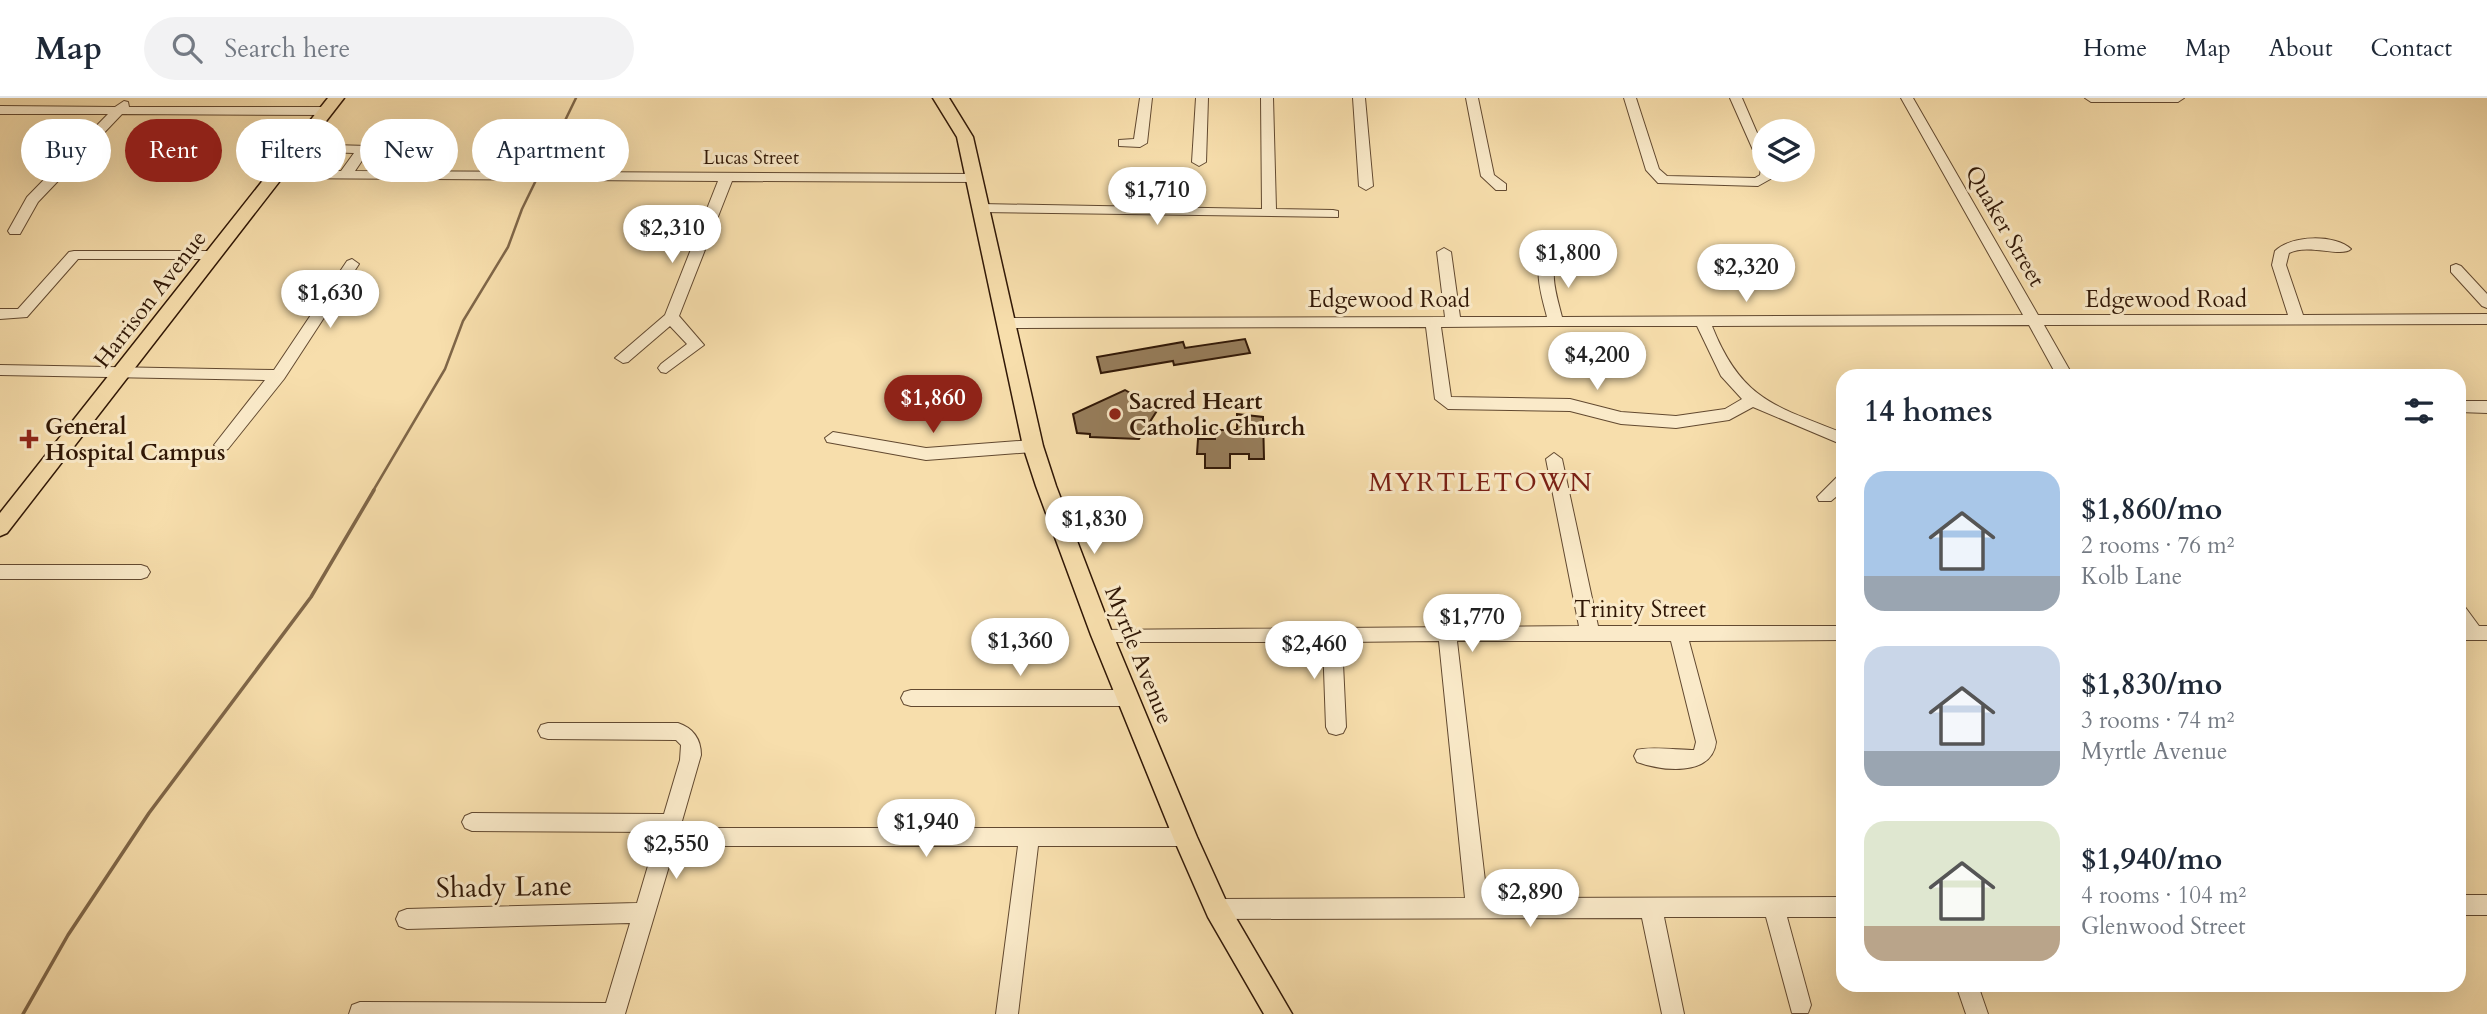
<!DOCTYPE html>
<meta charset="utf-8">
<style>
body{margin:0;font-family:Cardo,serif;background:#f2f2f3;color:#1f2937;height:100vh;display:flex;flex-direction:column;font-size:26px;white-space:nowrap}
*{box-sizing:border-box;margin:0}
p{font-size:23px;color:#747a83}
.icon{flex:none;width:38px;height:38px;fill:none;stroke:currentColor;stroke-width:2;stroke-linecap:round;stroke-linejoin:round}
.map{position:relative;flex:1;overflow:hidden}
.side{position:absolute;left:1836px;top:271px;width:630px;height:623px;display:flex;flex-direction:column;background:#fff;border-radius:21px;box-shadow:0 7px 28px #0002}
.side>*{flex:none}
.guide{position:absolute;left:21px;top:21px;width:665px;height:63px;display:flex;gap:14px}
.buttons{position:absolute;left:1752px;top:21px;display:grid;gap:14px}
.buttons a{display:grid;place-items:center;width:63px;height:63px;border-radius:50%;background:#fff;box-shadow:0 7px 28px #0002;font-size:35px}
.price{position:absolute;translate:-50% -60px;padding:0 16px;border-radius:24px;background:#fff;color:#222;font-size:23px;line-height:46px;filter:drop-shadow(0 2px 4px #0008)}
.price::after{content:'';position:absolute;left:50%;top:42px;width:21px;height:16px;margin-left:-10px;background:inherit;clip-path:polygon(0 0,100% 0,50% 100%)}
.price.current{background:#8f2418;color:#fff}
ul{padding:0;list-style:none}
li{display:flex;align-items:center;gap:21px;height:175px;padding:0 28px}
li span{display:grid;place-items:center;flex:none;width:196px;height:140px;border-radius:21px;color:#555}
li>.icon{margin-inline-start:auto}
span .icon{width:84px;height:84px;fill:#fffc;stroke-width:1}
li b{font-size:30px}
h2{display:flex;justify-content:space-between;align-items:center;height:84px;padding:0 28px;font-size:30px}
.pill{padding:0 24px;border-radius:32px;background:#fff;box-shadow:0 7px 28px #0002;font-size:24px;line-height:63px}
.pill.current{background:#8f2418;color:#fff}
header{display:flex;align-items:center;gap:42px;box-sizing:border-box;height:98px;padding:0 35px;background:#fff;border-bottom:2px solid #e0e1e3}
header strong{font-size:33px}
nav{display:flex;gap:38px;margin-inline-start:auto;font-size:24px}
.search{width:490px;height:63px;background:#f2f2f3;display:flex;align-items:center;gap:18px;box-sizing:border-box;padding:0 24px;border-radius:38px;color:#747a83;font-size:26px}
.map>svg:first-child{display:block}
</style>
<header>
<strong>Map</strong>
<div class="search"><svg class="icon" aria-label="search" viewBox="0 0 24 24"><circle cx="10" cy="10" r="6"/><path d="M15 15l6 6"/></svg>Search here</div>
<nav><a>Home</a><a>Map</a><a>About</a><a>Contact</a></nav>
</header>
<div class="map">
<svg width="2487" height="916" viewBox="0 0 2487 916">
<rect width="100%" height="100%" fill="#f7deac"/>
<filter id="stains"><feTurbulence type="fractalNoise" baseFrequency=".00286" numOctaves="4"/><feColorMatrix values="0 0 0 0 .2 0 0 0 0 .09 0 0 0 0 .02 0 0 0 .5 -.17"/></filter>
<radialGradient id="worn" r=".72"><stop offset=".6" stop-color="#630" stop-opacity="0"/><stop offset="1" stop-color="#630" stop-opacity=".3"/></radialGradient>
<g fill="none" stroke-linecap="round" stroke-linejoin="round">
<path stroke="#7f6648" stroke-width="2.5" d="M 373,393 L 445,271 L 463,223 L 508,149 L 522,111 L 576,0"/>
<path stroke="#7f6648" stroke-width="3.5" d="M 23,916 L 68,837 L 149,715 L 311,499 L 374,392"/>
</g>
<path fill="#977e5c" stroke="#301706" stroke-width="2" d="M 1245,241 L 1250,255 L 1174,267 L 1173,263 L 1101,275 L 1097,259 L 1183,244 L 1185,250 Z
M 1125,292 L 1158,311 L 1139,341 L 1090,339 L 1090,336 L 1077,335 L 1073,316 Z
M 1237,316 L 1263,319 L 1264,361 L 1249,361 L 1249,356 L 1230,356 L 1230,370 L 1205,370 L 1205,356 L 1197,356 L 1198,341 L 1215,341 L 1215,332 L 1237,332 Z"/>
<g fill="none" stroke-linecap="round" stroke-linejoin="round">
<defs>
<path id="minor" d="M 1140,0 L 1152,0 L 1147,45 L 1140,49 L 1119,48 L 1119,42 L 1134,41 Z
M 1196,0 L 1208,0 L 1206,64 L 1199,68 L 1192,64 Z
M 1261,0 L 1273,0 L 1276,111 L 1333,112 L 1338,113 L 1338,119 L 981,114 L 974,110 L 981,106 L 1262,111 Z
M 1353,0 L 1365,0 L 1373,88 L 1366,92 L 1359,88 Z
M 1466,0 L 1478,0 L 1494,77 L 1506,86 L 1506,92 L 1496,92 L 1481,78 Z
M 1624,0 L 1636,0 L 1659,71 L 1667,78 L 1755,80 L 1760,77 L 1761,70 L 1730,0 L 1742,0 L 1764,51 L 1764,72 L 1773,72 L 1774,79 L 1758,88 L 1658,85 L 1646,72 Z
M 1901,0 L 1913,0 L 2038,217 L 2288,217 L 2272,167 L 2275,153 C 2291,137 2335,136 2351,151 C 2341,160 2308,145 2289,155 L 2286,167 L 2303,217 L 2487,216 L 2487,226 L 2044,227 L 2073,278 L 2057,278 L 2029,227 L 1712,228 C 1741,301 1774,308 1843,335 L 1843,347 L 1753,309 L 1729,322 L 1676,330 L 1621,326 L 1570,313 L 1448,311 L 1435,301 L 1426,229 L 1005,230 L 997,225 L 1005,220 L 1445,219 L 1437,154 L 1444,150 L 1451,154 L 1460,219 L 1547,219 C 1542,199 1527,155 1555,146 L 1562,150 C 1547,171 1556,195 1562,219 L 2023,217 ZM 1551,228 L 1697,228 L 1721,278 L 1742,301 L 1725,311 L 1676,318 L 1621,314 L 1570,301 L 1451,299 L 1441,229 Z
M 2085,0 L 2184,0 L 2178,4 L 2091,4 Z
M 124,3 L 128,4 L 129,9 L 326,9 L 332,13 L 326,17 L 122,16 L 38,104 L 20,136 L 10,136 L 8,133 L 27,99 L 108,16 L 0,16 L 0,8 L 115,9 Z
M 297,46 L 368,48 L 370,51 L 355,73 L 974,76 L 981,80 L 974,84 L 732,83 L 679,218 L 704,247 L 666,275 L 661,274 L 658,270 L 661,266 L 687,246 L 670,228 L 628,264 L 623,265 L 615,260 L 665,217 L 718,83 L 271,80 L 271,74 L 276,73 L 341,73 L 354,55 L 292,53 L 292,47 Z
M 74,153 L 215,153 L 222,157 L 215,161 L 78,161 L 27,219 L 0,221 L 0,211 L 18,211 L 69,154 Z
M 352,161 L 359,166 L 284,281 L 228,351 L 222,353 L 214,347 L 265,282 L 0,277 L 0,267 L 274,272 L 347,163 Z
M 2456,166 L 2461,168 L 2487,196 L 2487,210 L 2482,208 L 2451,174 L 2451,168 Z
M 2459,303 L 2487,303 L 2487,315 L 2459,314 Z
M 833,334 L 926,350 L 1033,342 L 1041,348 L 1033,354 L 926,362 L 827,344 L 825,340 Z
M 1554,355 L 1562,361 L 1598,528 L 1843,528 L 1843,542 L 1689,543 L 1716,644 C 1712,679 1662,673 1637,664 L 1634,658 L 1637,652 C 1647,648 1681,652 1694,652 L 1696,644 L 1671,543 L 1457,543 L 1487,800 L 1843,799 L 1843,819 L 1787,819 L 1811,907 L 1808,915 L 1792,915 L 1766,819 L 1664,819 L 1684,916 L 1662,916 L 1642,820 L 1217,821 L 1209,818 L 1206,811 L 1209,804 L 1217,801 L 1465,800 L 1439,543 L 1342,544 L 1346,629 L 1343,635 L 1336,637 L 1329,635 L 1326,629 L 1323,544 L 1102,544 L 1096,542 L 1093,537 L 1096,532 L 1579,528 L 1546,361 Z
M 1843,377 L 1843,393 L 1831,403 L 1819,403 L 1817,399 L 1837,379 Z
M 0,467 L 141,467 L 147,469 L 150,474 L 147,479 L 141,481 L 0,481 Z
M 2459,507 L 2465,509 L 2479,528 L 2487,528 L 2487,542 L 2459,542 Z
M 911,592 L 1128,592 L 1135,594 L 1138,600 L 1135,606 L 1128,608 L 911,608 L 904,606 L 901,600 L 904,594 Z
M 548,625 L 678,625 C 693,630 701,641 701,657 L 680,730 L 1185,730 L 1192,732 L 1195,739 L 1192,746 L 1185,748 L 1038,748 L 1018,916 L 996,916 L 1018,748 L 675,748 L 625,916 L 349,916 L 352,907 L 360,904 L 606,905 L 630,825 L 407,831 L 399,828 L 396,821 L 399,814 L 407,811 L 637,805 L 658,734 L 472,733 L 465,730 L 462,724 L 465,718 L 472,715 L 664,716 L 680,662 L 681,647 L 676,642 L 548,641 L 541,639 L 538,633 L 541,627 Z
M 2459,797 L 2487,797 L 2487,817 L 2459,817 Z
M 1956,887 L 1978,887 L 1988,916 L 1966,916 Z"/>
<path id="major" d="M 328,0 L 344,0 L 7,435 L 0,438 L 0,415 Z
M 933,0 L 949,0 L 973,39 L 1043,348 L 1056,388 L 1113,537 L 1197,739 L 1226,803 L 1292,916 L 1264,916 L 1208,819 L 1173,739 L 1091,537 L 1036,388 L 1023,348 L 957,39 Z"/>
</defs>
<use href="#minor" stroke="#624930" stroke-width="2"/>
<use href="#major" stroke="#301706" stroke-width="3"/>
<use href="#minor" fill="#faeac9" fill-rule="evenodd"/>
<use href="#major" fill="#f7deac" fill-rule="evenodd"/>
</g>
<g fill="#8f2418" stroke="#faeac9" stroke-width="2.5">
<circle cx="1115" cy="316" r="7"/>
<path d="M25.5 330.5h7v7h7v7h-7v7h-7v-7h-7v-7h7z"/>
</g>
<g text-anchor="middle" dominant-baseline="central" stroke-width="6" stroke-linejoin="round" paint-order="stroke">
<g font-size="19" fill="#301706" stroke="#faeac9">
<text x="751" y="60">Lucas Street</text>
</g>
<g font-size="23" fill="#301706" stroke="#faeac9">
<text transform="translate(2005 128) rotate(60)">Quaker Street</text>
<text transform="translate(150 201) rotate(-52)">Harrison Avenue</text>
<text x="1389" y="201">Edgewood Road</text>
<text x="2166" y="201">Edgewood Road</text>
<text x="1640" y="511">Trinity Street</text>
<text transform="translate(1139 557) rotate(68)">Myrtle Avenue</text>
</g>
<g font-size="23" font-weight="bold" fill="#301706" stroke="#faeac9" text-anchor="start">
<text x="1129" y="303">Sacred Heart<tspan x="1129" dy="26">Catholic Church</tspan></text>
<text x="45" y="328">General<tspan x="45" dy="26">Hospital Campus</tspan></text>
</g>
<g font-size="26" letter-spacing="2" fill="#7a1f14" stroke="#faeac9">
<text x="1481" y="384">MYRTLETOWN</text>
</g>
<g font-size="28" fill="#301706" stroke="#faeac9">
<text transform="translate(504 789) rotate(-1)">Shady Lane</text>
</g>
</g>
<rect width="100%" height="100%" filter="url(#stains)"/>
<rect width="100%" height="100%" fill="url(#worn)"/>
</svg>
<div class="buttons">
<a><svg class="icon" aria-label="layers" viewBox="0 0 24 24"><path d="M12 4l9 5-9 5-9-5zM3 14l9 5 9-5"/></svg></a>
</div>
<b class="price" style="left:1157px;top:129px">$1,710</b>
<b class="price" style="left:672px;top:167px">$2,310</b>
<b class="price" style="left:1568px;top:192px">$1,800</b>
<b class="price" style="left:1746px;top:206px">$2,320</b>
<b class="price" style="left:330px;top:232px">$1,630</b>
<b class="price" style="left:1597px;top:294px">$4,200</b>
<b class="price current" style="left:933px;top:337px">$1,860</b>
<b class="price" style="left:1094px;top:458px">$1,830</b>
<b class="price" style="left:1472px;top:556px">$1,770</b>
<b class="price" style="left:1020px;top:580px">$1,360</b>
<b class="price" style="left:1314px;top:583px">$2,460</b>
<b class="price" style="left:926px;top:761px">$1,940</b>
<b class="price" style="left:676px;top:783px">$2,550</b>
<b class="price" style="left:1530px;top:831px">$2,890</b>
<div class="guide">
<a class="pill">Buy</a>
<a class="pill current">Rent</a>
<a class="pill">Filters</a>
<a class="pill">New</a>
<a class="pill">Apartment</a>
</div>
<section class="side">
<h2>14 homes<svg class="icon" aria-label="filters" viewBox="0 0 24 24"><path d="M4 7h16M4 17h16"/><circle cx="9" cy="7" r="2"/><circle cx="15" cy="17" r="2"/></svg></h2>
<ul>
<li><span style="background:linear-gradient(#a9c7e8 75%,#9aa5b1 0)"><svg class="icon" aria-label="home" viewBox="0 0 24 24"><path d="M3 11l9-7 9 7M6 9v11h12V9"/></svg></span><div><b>$1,860/mo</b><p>2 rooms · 76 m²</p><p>Kolb Lane</p></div></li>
<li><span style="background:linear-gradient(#c9d6e8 75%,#9aa5b1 0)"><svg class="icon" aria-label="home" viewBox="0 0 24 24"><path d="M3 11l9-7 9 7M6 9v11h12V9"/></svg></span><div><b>$1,830/mo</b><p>3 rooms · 74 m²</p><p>Myrtle Avenue</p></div></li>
<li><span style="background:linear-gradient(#dfe7d0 75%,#b9a48a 0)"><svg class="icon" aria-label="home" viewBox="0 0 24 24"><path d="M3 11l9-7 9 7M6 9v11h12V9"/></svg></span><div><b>$1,940/mo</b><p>4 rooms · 104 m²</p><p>Glenwood Street</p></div></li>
</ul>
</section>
</div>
